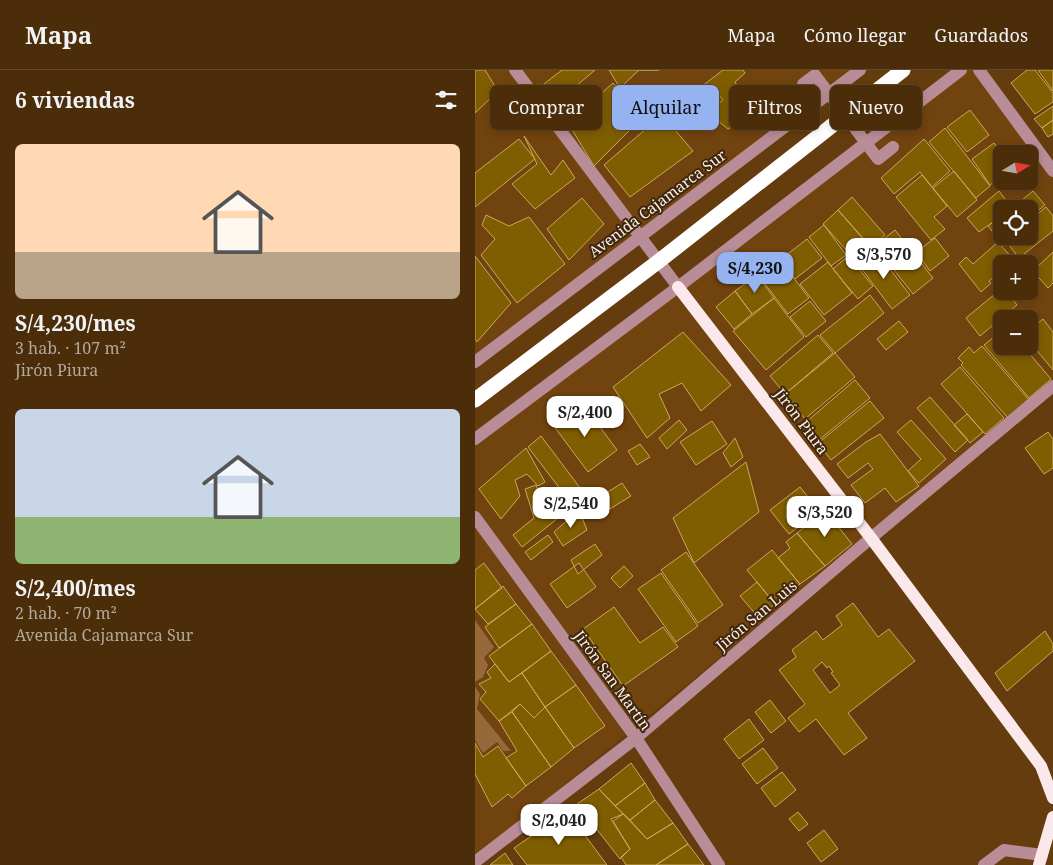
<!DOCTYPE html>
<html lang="es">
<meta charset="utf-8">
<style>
body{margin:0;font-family:"Noto Serif",serif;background:#563918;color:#f1f3f6;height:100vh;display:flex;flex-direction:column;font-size:19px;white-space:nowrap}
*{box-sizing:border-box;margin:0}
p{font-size:16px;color:#b2a89c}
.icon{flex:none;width:28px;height:28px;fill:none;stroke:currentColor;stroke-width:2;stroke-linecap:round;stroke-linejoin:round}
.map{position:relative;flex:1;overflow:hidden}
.drawer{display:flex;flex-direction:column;background:#4c2d0a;width:475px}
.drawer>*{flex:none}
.top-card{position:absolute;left:15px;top:15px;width:475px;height:45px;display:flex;gap:10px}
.needle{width:32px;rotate:79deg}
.fabs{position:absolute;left:518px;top:75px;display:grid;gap:10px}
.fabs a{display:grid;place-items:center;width:45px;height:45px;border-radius:8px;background:#4c2d0a;box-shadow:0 2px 8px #0003,0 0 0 1px #63492b;font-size:25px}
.price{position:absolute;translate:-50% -42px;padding:0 11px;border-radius:10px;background:#fff;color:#222;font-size:16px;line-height:32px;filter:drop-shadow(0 1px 2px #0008)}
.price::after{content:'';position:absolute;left:50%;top:30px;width:15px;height:11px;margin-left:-8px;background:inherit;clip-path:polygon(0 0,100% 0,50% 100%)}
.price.active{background:#95b2f1;color:#111}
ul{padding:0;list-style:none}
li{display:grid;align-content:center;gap:10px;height:265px;padding:0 15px}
li span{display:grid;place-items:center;height:155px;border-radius:8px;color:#555}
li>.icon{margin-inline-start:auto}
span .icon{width:90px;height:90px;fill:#fffc;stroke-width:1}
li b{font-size:21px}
h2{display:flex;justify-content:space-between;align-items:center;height:60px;padding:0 15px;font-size:21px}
.tag{padding:0 18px;border-radius:8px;background:#4c2d0a;box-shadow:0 2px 8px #0003,0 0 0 1px #63492b;font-size:18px;line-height:45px}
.tag.active{background:#95b2f1;color:#111}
header{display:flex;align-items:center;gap:30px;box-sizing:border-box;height:70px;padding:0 25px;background:#4c2d0a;border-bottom:1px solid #63492b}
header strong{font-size:24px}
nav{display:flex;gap:28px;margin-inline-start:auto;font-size:18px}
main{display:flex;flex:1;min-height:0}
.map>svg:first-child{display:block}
</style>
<header>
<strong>Mapa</strong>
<nav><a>Mapa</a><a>Cómo llegar</a><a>Guardados</a></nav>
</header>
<main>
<section class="drawer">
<h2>6 viviendas<svg class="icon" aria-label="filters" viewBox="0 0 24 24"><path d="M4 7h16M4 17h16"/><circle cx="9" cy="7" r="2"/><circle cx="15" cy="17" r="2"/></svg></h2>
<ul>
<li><span style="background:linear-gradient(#ffd9b3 70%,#b9a48a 0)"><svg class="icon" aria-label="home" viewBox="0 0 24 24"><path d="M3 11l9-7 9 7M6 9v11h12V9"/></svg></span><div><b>S/4,230/mes</b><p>3 hab. · 107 m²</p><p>Jirón Piura</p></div></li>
<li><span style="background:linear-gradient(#c9d6e8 70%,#8fb573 0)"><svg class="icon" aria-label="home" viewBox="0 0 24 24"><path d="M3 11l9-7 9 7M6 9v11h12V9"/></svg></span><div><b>S/2,400/mes</b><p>2 hab. · 70 m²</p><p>Avenida Cajamarca Sur</p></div></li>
</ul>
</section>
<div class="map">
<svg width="578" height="795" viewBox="0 0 578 795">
<rect width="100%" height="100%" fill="#653c0d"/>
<path fill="#71430e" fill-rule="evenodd" d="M 0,0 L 379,0 L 0,291 Z
M 486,0 L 504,0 L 578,101 L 578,315 L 0,788 L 0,373 ZM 526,84 L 554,84 L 554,111 L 526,111 ZM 526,139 L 554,139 L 554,166 L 526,166 ZM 526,194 L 554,194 L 554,221 L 526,221 ZM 526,249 L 554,249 L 554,276 L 526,276 Z"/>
<path fill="#976839" d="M 0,550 L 19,577 L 9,588 L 13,595 L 8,607 L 0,612 Z
M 0,617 L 5,624 L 2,639 L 36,681 L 28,681 L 22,672 L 8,683 L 0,670 Z"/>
<path fill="#7f5d01" stroke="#cca75d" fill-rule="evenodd" d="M 0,0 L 10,0 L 23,21 L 0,43 Z
M 87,0 L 120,0 L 101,16 L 106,25 L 88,42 L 65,17 Z
M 134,0 L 184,0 L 164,0 L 145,18 Z
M 248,0 L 268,0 L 270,3 L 260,12 L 278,44 L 253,59 L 232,42 L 248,30 L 240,20 L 221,32 L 214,26 Z
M 552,0 L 560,0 L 578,23 L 578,32 L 560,44 L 536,13 Z
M 563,0 L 578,0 L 578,21 Z
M 138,13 L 167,48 L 119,96 L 93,53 Z
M 578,36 L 578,50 L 567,58 L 559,49 Z
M 495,40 L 514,65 L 492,82 L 472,57 Z
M 187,45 L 218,81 L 155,127 L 129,95 Z
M 578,50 L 578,64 L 573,67 L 567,58 Z
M 470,58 L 515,116 L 501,128 L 454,72 Z
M 49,66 L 76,105 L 88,90 L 100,108 L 60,139 L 37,114 L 62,94 Z
M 44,69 L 60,89 L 0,137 L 0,103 Z
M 449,69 L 475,101 L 457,117 L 445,102 L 419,124 L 406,108 Z
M 519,73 L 527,84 L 526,107 L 515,115 L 497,89 Z
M 479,101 L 502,130 L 482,147 L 458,118 Z
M 447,105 L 472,136 L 459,147 L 470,159 L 456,170 L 421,127 Z
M 524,121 L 537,138 L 526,139 L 526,146 L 504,162 L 492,148 Z
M 558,121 L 570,135 L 554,148 L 554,139 L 536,139 Z
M 377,127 L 410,165 L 396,177 L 363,140 Z
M 107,128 L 129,154 L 94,190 L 72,159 Z
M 571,137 L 578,146 L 578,161 L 544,188 L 530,170 L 535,166 L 554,166 L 554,151 Z
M 363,140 L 395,177 L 381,191 L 348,154 Z
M 11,145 L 34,156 L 54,147 L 90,194 L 42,233 L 6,185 L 20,169 L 7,155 Z
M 526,146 L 526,166 L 531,166 L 525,171 L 513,156 Z
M 349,155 L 371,185 L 356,196 L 334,167 Z
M 420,160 L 458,208 L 438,224 L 400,176 Z
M 460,168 L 474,186 L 455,201 L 441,182 Z
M 332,169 L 347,188 L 320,209 L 305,190 Z
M 523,172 L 539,190 L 534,194 L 526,194 L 526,201 L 514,211 L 516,213 L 506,222 L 484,194 L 491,187 L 498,194 Z
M 401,181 L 435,225 L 417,239 L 383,194 Z
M 578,182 L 578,213 L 573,218 L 558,201 Z
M 0,186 L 36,233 L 2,272 L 0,269 Z
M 373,186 L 398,216 L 383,229 L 358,199 Z
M 305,190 L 334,228 L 313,244 L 284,206 Z
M 353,192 L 377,223 L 349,245 L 325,214 Z
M 282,205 L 299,228 L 277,244 L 260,221 Z
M 526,219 L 526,221 L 531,221 L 542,235 L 505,266 L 491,248 Z
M 260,221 L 277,244 L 259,259 L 241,237 Z
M 395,225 L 409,243 L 360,283 L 345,265 Z
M 299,228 L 329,267 L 291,300 L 258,261 Z
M 335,231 L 351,251 L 331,267 L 315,247 Z
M 568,249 L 578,262 L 578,300 L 554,271 L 554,261 Z
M 424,251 L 433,262 L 411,280 L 402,269 Z
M 526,261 L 526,276 L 548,276 L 576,309 L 554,328 L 509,275 Z
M 208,262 L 256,315 L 226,341 L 207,313 L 184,324 L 195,348 L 172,368 L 138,317 Z
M 343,265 L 358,283 L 310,324 L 295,306 Z
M 507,276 L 554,330 L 533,348 L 486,295 L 488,293 L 483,288 L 494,277 L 499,283 Z
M 360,283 L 380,307 L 330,349 L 310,324 Z
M 485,297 L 529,348 L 510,364 L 466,314 Z
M 380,310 L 395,328 L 344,370 L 330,353 Z
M 455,327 L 493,370 L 480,382 L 442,338 Z
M 395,331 L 409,348 L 356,390 L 343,373 Z
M 107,333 L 142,380 L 113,402 L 78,355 Z
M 492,344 L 508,362 L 495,373 L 479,355 Z
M 204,350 L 212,360 L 192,379 L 184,368 Z
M 436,350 L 471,389 L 444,413 L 433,401 L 446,389 L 422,362 Z
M 237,351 L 252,374 L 221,395 L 205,372 Z
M 573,362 L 578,369 L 578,398 L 569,404 L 550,378 Z
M 405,364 L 444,416 L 421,432 L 410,418 L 390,433 L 376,415 L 398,399 L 393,393 L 373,408 L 362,394 L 391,372 Z
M 66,366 L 112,427 L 99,437 L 53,377 Z
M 260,368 L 268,387 L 256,397 L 248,383 Z
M 165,374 L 175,387 L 162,395 L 153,381 Z
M 51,378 L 70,412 L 63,416 L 52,404 L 40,410 L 45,426 L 26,449 L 4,419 Z
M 271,392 L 284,442 L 219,493 L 198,448 Z
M 147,413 L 156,426 L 133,440 L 125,427 Z
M 61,415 L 68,438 L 83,426 L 93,440 L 47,477 L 38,465 L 59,448 L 50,419 Z
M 325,417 L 344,441 L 314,464 L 295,440 Z
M 104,440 L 112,460 L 88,476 L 79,462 Z
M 350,440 L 377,474 L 350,496 L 322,463 Z
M 322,463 L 350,496 L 325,514 L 303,488 L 315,478 L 311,472 Z
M 73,465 L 78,472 L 56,490 L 50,482 Z
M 120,474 L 127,485 L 103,504 L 96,490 Z
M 297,480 L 325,514 L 300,534 L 272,500 Z
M 211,482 L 248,535 L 223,553 L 186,500 Z
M 9,493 L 27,518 L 0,539 L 0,500 Z
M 104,493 L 121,517 L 92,538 L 75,514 Z
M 149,496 L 158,506 L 145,518 L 136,508 Z
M 186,503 L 223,556 L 201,572 L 163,519 Z
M 282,512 L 300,534 L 284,548 L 265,526 Z
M 28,516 L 41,534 L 13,554 L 0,539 Z
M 378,533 L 403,567 L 414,559 L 440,591 L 373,643 L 392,668 L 369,685 L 341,649 L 324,662 L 313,648 L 330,634 L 304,600 L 321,587 L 317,580 L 341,561 L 348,570 L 367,555 L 361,546 ZM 347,592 L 352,598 L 354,596 L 358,602 L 356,603 L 365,615 L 355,623 L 338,600 Z
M 41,534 L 57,554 L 24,578 L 10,557 Z
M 139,537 L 165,573 L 188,557 L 203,577 L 148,616 L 108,559 Z
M 57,554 L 76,581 L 34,612 L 14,586 Z
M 570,561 L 578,574 L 578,581 L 532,621 L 520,603 Z
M 76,581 L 101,615 L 70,637 L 47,603 Z
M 20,594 L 34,612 L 47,603 L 70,637 L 59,648 L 45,634 L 24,651 L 5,629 L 11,622 L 4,614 L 16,608 L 12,602 Z
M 101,615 L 130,656 L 99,678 L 70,637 Z
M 295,630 L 311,651 L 296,663 L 280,642 Z
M 45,634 L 59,648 L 70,637 L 99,678 L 76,697 L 37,642 Z
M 37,642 L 76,697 L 51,716 L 31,688 L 42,681 L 24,651 Z
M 274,649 L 289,670 L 264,689 L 249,669 Z
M 0,673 L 8,687 L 23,676 L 51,716 L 37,728 L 33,724 L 17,737 L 0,704 Z
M 288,678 L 303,698 L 282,714 L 267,694 Z
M 156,693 L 170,713 L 140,736 L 124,719 Z
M 307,702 L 321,720 L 300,737 L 286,718 Z
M 170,713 L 180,730 L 155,750 L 140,736 Z
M 124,719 L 148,744 L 136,749 L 155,779 L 145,789 L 102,734 Z
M 180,730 L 198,753 L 172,769 L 155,750 Z
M 92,741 L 132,795 L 52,795 L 39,778 Z
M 323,742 L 333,754 L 324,761 L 314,749 Z
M 148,744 L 172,769 L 198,753 L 213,774 L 181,795 L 151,795 L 146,787 L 155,779 L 138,751 Z
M 349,760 L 363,779 L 346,792 L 332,773 Z
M 213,774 L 229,795 L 181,795 Z
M 30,783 L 38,795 L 15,795 Z"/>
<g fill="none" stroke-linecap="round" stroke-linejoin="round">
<path stroke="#b98d97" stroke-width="12" d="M 40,0 L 203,217
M 504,0 L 578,101
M 0,292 L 385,0
M 0,369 L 203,217 L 486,0
M 0,447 L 161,668 L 244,795
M 0,792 L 161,668 L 396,468 L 578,316
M 509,795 L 529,780 L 567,785"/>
<path stroke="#fae8eb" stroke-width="12" d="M 203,217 L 396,468 L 566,696 L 578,728
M 564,795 L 578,747"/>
<path stroke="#fff" stroke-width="15" d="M 0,330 L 184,191 L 428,0"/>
<path stroke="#b98d97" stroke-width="12" d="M 328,14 L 340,5 L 403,89 L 418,77"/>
</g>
<g text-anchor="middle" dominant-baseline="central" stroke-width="4" stroke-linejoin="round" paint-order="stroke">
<g font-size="15" fill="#fbeee3" stroke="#3f270f">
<text transform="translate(182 133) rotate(-37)">Avenida Cajamarca Sur</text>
<text transform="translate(327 351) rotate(53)">Jirón Piura</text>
<text transform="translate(281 545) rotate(-40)">Jirón San Luis</text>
<text transform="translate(138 610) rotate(54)">Jirón San Martín</text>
</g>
</g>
</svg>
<div class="fabs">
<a><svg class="needle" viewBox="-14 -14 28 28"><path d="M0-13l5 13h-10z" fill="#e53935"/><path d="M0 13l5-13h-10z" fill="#b2a89c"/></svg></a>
<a><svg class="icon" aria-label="locate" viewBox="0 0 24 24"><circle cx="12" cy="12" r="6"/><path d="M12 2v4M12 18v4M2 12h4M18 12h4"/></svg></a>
<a>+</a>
<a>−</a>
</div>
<b class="price" style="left:409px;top:210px">S/3,570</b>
<b class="price active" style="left:280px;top:224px">S/4,230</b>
<b class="price" style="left:110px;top:368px">S/2,400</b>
<b class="price" style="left:96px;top:459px">S/2,540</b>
<b class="price" style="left:350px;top:468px">S/3,520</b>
<b class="price" style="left:84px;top:776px">S/2,040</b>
<div class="top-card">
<a class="tag">Comprar</a>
<a class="tag active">Alquilar</a>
<a class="tag">Filtros</a>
<a class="tag">Nuevo</a>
</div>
</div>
</main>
